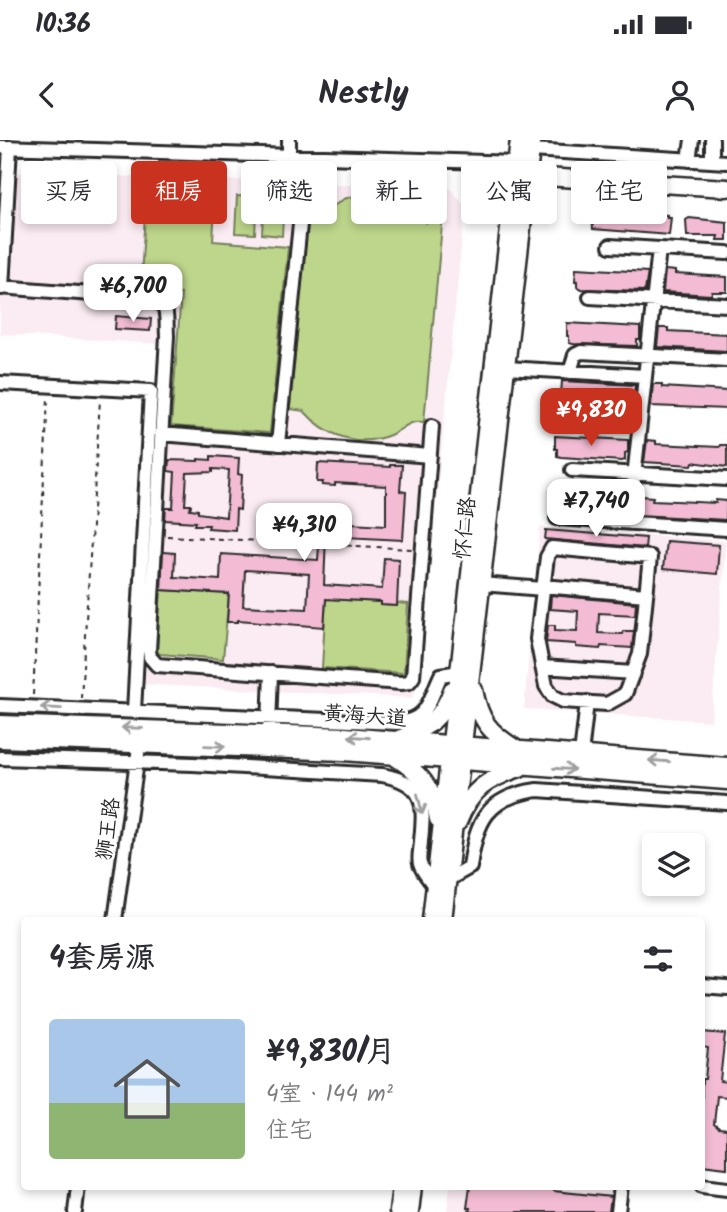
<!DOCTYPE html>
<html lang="zh">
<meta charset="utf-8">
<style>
body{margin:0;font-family:Kalam,"LXGW WenKai TC",sans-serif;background:#f2f2f3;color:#2b2b33;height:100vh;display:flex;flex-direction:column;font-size:26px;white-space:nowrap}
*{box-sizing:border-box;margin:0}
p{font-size:23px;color:#7c7c81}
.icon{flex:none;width:38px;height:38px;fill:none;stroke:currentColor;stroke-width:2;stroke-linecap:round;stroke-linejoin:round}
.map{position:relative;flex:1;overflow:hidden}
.drawer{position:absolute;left:21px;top:777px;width:684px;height:273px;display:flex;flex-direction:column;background:#fff;border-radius:7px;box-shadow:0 4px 10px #0003}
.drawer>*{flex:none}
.banner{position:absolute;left:21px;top:21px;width:686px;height:63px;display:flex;gap:14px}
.tools{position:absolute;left:642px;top:693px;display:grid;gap:14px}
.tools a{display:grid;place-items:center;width:63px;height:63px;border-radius:7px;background:#fff;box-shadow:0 4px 10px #0003;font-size:35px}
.price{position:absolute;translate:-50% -60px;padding:0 16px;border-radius:14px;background:#fff;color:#222;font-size:23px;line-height:46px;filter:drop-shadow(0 2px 4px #0008)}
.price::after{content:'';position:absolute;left:50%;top:42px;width:21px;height:16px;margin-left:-10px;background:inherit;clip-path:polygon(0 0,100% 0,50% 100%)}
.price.selected{background:#c8321e;color:#fff}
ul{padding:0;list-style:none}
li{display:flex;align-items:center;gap:21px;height:175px;padding:0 28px}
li+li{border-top:2px solid #e1e1e2}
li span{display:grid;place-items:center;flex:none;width:196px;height:140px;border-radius:7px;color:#555}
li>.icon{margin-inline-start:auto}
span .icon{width:84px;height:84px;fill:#fffc;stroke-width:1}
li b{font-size:30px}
h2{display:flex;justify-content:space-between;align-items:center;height:84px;padding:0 28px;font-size:30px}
.chip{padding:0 24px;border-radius:7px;background:#fff;box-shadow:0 4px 10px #0003;font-size:24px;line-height:63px}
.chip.selected{background:#c8321e;color:#fff}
.status{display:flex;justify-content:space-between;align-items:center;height:49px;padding:0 35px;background:#fff;direction:ltr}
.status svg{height:19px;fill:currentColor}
header{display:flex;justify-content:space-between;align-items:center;height:91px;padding:0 28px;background:#fff;font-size:32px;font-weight:700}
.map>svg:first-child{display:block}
</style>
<div class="status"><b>10:36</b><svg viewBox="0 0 49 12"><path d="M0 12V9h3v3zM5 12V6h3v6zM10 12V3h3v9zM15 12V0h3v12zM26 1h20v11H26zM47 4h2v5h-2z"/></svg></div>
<header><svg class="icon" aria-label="back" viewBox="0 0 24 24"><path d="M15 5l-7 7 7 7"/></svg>Nestly<svg class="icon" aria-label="person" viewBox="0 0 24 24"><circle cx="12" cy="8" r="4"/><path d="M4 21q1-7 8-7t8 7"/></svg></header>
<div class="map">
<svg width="727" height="1072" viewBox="0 0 727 1072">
<rect width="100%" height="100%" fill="#fff"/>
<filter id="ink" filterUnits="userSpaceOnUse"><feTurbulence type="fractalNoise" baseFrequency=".0143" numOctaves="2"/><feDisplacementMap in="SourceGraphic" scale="14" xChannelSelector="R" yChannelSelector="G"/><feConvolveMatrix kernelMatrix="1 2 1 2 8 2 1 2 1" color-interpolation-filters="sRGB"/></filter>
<g filter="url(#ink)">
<path fill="#fbebf2" d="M 0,32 L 450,48 L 465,66 L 419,542 L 412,558 L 138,544 L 160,204 L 0,194 Z
M 540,387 L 726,401 L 711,581 L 524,569 Z
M 450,1047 L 615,1047 L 612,1072 L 447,1072 Z"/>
<path fill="#bed68c" stroke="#74805c" stroke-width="2" d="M 147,44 L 216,48 L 213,101 L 288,107 L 270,293 L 171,286 L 181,154 L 140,151 Z
M 360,54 C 387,52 409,61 426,82 L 427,73 L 443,74 L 424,282 C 407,280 405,289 390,295 C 358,308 326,296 304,271 L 290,269 L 309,62 L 324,64 L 323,73 L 344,59 Z
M 237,56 L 257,57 L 255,94 L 235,93 Z
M 264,57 L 284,58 L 282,96 L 262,94 Z
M 161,450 L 229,454 L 223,519 L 160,514 L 157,512 Z
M 326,459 L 381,462 L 382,465 L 396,466 L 397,463 L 408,464 L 404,533 L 322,528 Z"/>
<path fill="#f3bcd4" stroke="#2b2b2b" stroke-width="2" fill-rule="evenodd" d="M 595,71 L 653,76 L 653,74 L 667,75 L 667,77 L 671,77 L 669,95 L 593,89 L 592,73 Z
M 689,78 L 727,82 L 727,100 L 717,100 L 718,96 L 687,96 L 686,80 Z
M 576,128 L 648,132 L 645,151 L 581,149 L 577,147 L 577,141 L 575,141 Z
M 665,130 L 675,131 L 675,134 L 727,137 L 727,152 L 712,152 L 711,155 L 663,152 Z
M 116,176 L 151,179 L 150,191 L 115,189 Z
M 567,183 L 640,187 L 640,200 L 637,200 L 637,206 L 573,204 L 569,203 L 569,196 L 567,196 Z
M 659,188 L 668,188 L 668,191 L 727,194 L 727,211 L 657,207 Z
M 562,241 L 635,245 L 634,258 L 631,258 L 631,264 L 629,265 L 567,262 L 563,260 L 563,254 L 561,254 Z
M 653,244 L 662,244 L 662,247 L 727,251 L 727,269 L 651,266 Z
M 555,296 L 628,300 L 628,312 L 625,313 L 625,320 L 622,321 L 561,317 L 557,316 L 557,309 L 555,309 Z
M 647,300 L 656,301 L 656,304 L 719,307 L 720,305 L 727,305 L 727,327 L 693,322 L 692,325 L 644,322 Z
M 211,316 L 239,318 L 238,334 L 242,335 L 240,370 L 236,369 L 235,390 L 208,388 L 209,385 L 195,385 L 196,382 L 165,380 L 166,368 L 173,368 L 175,332 L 168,331 L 169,320 L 198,321 L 198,319 L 211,320 ZM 213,329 L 229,330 L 226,377 L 198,373 L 198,370 L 190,369 L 191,365 L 185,365 L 187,333 L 213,332 Z
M 318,323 L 390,327 L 390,325 L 402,325 L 400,351 L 406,352 L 403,400 L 326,396 L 324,445 L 382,449 L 384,418 L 399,419 L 397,466 L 381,465 L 381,462 L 326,459 L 324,487 L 238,480 L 238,482 L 227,482 L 229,454 L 161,450 L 163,412 L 175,413 L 174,437 L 220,440 L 221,414 L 318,420 L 320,392 L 313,392 L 313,381 L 386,385 L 386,346 L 335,343 L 335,346 L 322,345 L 323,342 L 317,342 ZM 245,430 L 309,434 L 307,469 L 243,466 Z
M 550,352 L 623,356 L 622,369 L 620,373 L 558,369 L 552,371 Z
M 641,356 L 653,357 L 652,360 L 676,361 L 716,363 L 716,360 L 727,361 L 726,380 L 639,375 Z
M 546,390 L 646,398 L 645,408 L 545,399 Z
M 666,401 L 719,405 L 717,434 L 663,429 Z
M 551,455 L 636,463 L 635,475 L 599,473 L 598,493 L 622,494 L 623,491 L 634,491 L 632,508 L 601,506 L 600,509 L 576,507 L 576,504 L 546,502 L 548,485 L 555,485 L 555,490 L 577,491 L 578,471 L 550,469 Z
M 702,892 L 725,894 L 720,941 L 727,942 L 727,957 L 717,956 L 714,984 L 719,988 L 727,989 L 727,1028 L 702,1025 L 702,939 L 705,939 L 708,908 L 702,907 Z
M 470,1046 L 512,1046 L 546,1050 L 546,1046 L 555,1046 L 554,1051 L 611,1057 L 609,1072 L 469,1072 L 470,1068 L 467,1068 Z"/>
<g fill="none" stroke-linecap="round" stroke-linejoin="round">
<defs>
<path id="minor" d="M 712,0 L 712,21
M 0,7 L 517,23
M 531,10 L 727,22
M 289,16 L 289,0
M 689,20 L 692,0
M 610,106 L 727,113
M 0,147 L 158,159 C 169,168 166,183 167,196 L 149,510 L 150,517 L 157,525 L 401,543 L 409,542 L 413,537 L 432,286
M 2,148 L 10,7
M 590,157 L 727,165
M 506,228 L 645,236
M 570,232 L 575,215 L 581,212 L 727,220
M 0,243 L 151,251 L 134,571
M 161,294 L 430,316
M 278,304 L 302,64
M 572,330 L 727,339
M 557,378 L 727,389
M 629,383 L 659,109
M 552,408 L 650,417 L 640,514 L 625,554 L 607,564 L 563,561 L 553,556 L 546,546 L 537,499 L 547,417 Z
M 481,444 L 543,449
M 543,446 L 646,455
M 542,527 L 634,533
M 0,566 L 397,583 C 430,580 429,559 441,535 L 459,532
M 269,585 L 271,533
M 581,615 L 587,562
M 0,618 L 193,624 L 382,635 C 425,643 425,662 421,701 C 421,707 418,718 420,724 C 422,731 430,740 435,747
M 447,740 L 470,727 C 476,681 487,657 537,650 L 727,663
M 115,780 L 138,614
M 702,846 L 727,848
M 702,1046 L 727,1049
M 75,1072 L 78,1046
M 618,1072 L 621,1046"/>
<path id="major" d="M 528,36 L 727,48
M 474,550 C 480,581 489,592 515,608
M 0,584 L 345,596 L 727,626
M 0,599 L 344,612 L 727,641
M 399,599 C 428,587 441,581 452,550
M 395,617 C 420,633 434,648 438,679
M 458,682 C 471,649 487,639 520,628
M 431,780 L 519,0
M 443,780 L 532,0
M 398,1072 L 401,1046
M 410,1072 L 413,1046"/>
</defs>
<use href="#minor" stroke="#2b2b2b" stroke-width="18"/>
<use href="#major" stroke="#2b2b2b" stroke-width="21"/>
<path stroke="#2b2b2b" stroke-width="2" stroke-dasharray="5 5" stroke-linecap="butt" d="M 167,396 L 413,409
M 33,555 L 48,257
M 81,558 L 100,260"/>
<use href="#minor" stroke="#fff" stroke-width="12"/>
<use href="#major" stroke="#fff" stroke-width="16"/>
</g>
<defs><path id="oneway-shaft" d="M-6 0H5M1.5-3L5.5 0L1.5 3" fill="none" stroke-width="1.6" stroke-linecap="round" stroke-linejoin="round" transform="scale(1.75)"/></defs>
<g stroke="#a0a0a0">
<use href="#oneway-shaft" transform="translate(51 568) rotate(-177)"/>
<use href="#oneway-shaft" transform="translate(132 588) rotate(-178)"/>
<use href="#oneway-shaft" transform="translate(359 597) rotate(-176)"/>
<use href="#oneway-shaft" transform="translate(215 606) rotate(2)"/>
<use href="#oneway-shaft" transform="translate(659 621) rotate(-176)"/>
<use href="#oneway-shaft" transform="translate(564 629) rotate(4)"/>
<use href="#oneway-shaft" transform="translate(420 664) rotate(76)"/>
</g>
</g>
<g text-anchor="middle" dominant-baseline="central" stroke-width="5" stroke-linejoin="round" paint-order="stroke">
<g font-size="21" fill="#2b2b2b" stroke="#fff">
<text transform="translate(466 388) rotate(-84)">怀仁路</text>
<text transform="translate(365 577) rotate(4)">黄海大道</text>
<text transform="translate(109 689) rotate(-82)">狮王路</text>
</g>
</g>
</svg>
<div class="tools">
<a><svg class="icon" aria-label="layers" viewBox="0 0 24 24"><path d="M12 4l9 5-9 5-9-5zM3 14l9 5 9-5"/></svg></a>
</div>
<b class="price" style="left:133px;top:184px">¥6,700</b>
<b class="price selected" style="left:591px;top:308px">¥9,830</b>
<b class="price" style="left:596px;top:399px">¥7,740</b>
<b class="price" style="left:304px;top:423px">¥4,310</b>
<div class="banner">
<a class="chip">买房</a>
<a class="chip selected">租房</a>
<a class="chip">筛选</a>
<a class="chip">新上</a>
<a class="chip">公寓</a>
<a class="chip">住宅</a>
</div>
<section class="drawer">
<h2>4套房源<svg class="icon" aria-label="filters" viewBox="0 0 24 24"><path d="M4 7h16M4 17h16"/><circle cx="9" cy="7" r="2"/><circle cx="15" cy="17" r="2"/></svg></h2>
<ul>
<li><span style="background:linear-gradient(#a9c7e8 60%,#8fb573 0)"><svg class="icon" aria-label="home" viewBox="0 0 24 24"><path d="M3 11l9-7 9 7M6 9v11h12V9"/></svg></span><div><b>¥9,830/月</b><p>4室 · 144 m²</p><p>住宅</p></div></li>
</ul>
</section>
</div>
